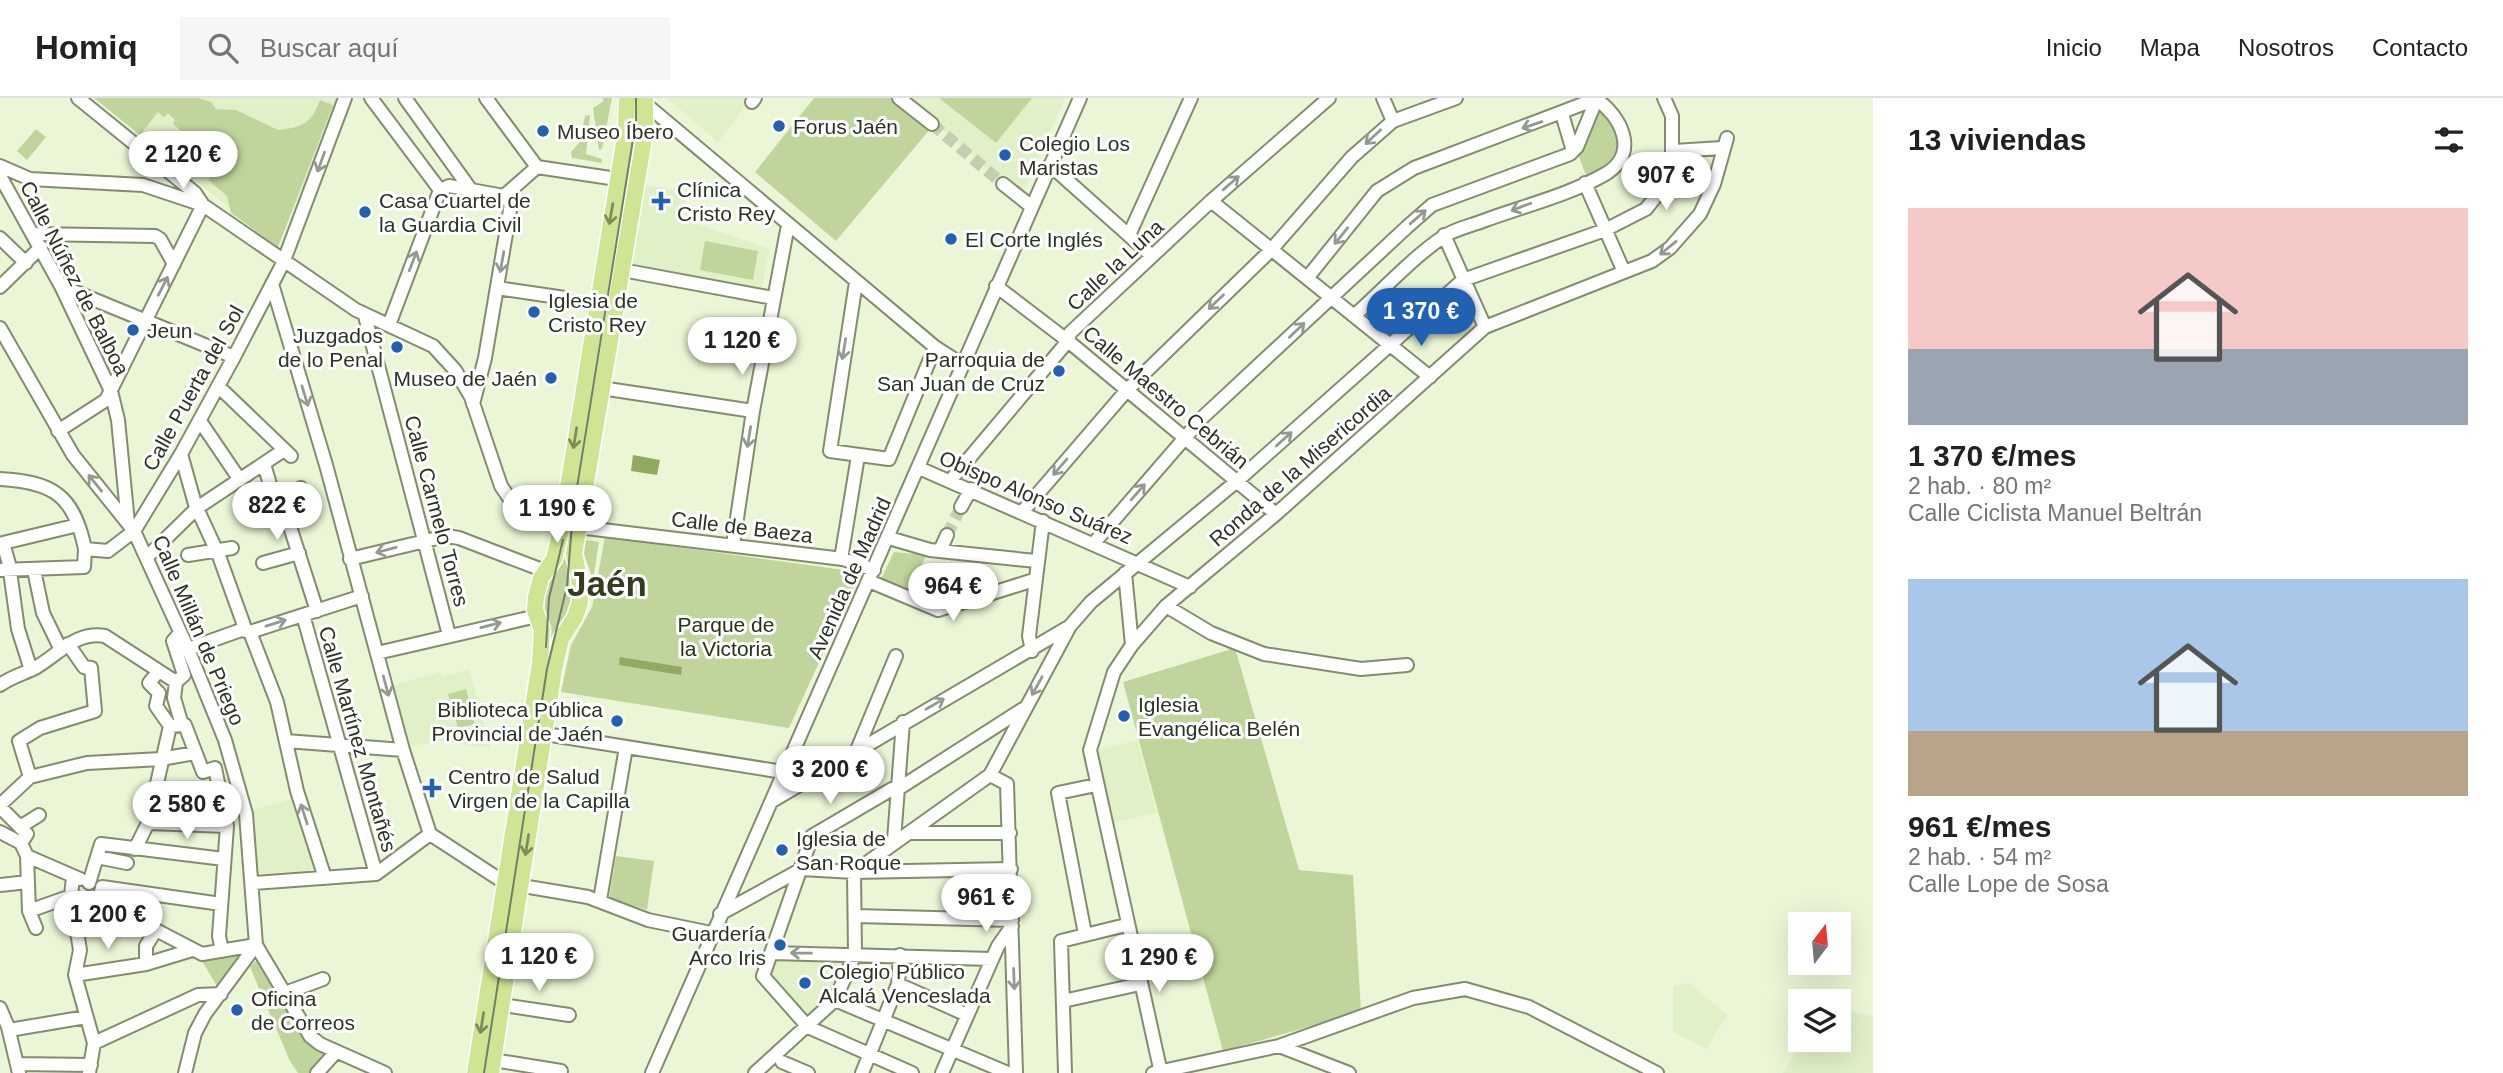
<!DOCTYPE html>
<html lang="es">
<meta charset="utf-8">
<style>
body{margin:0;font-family:Arial,sans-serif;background:#f6f6f6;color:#202124;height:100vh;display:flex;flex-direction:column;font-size:26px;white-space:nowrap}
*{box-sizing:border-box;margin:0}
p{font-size:23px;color:#757577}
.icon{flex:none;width:38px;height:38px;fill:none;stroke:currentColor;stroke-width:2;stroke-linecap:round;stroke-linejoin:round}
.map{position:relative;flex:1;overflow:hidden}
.details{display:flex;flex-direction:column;background:#fff;width:630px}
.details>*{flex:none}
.needle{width:46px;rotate:16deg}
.fabs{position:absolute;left:1788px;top:814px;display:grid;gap:14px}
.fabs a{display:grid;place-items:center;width:63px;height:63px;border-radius:0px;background:#fff;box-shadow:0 7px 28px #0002;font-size:35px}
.price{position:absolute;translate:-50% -60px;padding:0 16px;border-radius:24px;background:#fff;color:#222;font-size:23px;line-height:46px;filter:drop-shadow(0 2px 4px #0008)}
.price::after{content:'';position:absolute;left:50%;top:42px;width:21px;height:16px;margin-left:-10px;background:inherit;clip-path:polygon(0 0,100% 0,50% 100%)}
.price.active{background:#2061b2;color:#fff}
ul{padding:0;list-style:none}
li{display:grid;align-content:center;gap:14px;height:371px;padding:0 35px}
li span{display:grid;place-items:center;height:217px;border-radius:0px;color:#555}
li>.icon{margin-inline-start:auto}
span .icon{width:126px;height:126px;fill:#fffc;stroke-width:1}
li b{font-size:30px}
h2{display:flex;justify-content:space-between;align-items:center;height:84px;padding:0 35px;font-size:30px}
header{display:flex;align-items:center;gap:42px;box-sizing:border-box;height:98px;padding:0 35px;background:#fff;border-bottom:2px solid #e0e0e0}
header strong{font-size:33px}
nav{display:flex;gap:38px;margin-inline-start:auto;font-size:24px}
.search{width:490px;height:63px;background:#f6f6f6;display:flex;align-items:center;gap:18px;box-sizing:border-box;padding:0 24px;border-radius:0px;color:#757577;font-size:26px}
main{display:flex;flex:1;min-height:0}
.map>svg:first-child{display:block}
</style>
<header>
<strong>Homiq</strong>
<div class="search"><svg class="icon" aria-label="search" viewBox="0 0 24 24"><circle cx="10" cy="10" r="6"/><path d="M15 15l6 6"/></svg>Buscar aquí</div>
<nav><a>Inicio</a><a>Mapa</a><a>Nosotros</a><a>Contacto</a></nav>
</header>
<main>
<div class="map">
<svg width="1873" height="975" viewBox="0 0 1873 975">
<rect width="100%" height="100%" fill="#eaf6d5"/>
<path fill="#e0f0c7" d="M 94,0 L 339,0 L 278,149 Z
M 667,0 L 752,0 L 718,44 Z
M 906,0 L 1065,0 L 1024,92 L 996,79 Z
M 641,86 L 687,94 L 682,121 L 769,151 L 762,190 L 627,166 Z
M 469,571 L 490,650 L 441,643 L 411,648 L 394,587 L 440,574 L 442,579 Z
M 1137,642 L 1157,715 L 1114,724 L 1098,652 Z
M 291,701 L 314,772 L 257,776 L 253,712 Z
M 775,859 L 844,859 L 846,863 L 831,896 L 805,919 L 768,877 Z
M 1690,885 L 1727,917 L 1706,951 L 1673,934 L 1673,888 Z
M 1839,912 L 1873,918 L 1873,975 L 1783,975 L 1803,942 L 1839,942 Z"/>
<path fill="#c0d59c" d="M 94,0 L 198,0 L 211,4 L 216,11 L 236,12 L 278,32 C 303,29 311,26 320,2 L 333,7 L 278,149 L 231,115 L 227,98 L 208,82 L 221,67 L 208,56 L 211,51 L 205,46 L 202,50 L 188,32 L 185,36 L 173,26 L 175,22 L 168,15 L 164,19 L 158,14 L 140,37 Z
M 602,0 L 612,0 L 602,51 L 599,52 L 593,10 L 604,3 Z
M 814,0 L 892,0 L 931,30 L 836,143 L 755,74 Z
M 939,0 L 1032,0 L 996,45 Z
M 1597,9 C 1631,34 1621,62 1587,80 L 1579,59 Z
M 590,17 L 586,56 L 602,61 L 602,65 L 572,60 L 571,54 L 579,45 L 585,18 Z
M 36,31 L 46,39 L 27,62 L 17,53 Z
M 705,143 L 758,153 L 753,182 L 700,172 Z
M 605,439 L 844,472 L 854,480 L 854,488 L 789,630 L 561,594 L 571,547 L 592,509 Z
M 585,442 L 599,444 L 593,482 L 584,456 Z
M 894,454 L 926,457 L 911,494 L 881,481 Z
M 561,460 L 569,461 L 578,494 L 558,541 L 546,539 C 536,503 541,491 561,460 Z
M 1235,550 L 1299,772 L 1353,777 L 1361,914 L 1223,953 L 1123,584 Z
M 466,591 L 475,626 L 458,630 L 448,596 Z
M 616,758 L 654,763 L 647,812 L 609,800 Z
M 244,852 L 247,855 L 220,893 L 199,858 Z
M 261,858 L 306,938 L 330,960 L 314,975 L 298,975 L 290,963 L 250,869 Z"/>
<path fill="#91aa61" d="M 633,357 L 660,362 L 657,377 L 631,373 Z
M 620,559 L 682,569 L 681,577 L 619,567 Z"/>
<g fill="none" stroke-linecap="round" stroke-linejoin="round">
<path stroke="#c4cfb2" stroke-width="12" stroke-dasharray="12 6" stroke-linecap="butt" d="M 932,26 L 1003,86
M 947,437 L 961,409"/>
<defs>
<path id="minor" d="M 78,0 L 195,95 L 203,107
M 371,0 L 440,92
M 405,0 L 471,92
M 486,0 L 537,69
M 899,0 L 932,26
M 1383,0 L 1393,23
M 642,3 L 935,249 L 963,267
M 752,4 L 755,0
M 1562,16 L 1573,53
M 1674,53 L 1722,50
M 1050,67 L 1152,158
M 0,68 L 30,81 L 143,87 L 203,107 L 356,212 L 433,248 L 455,272 L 471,299 L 501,388 L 512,404 L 530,418 L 578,429 L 843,461 L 874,472
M 537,69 L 617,81
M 0,78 L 61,188 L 111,293 L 118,322 L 128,425
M 1585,85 L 1624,174
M 1003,86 L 1032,109
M 504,98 L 537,69
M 1211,103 L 1430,279
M 34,136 L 155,138 L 160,141 L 174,166
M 1129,137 L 1191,0
M 1444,137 L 1485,229
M 0,140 L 26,165
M 622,172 L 773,200
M 1308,179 L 1377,93 L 1414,70 L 1596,1
M 856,184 L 830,353 L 889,361 L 935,249
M 272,186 L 326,367 L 403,652 L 430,736 L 505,785 L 588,799 L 648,822 L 711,835
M 61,188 L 234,259
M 996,188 L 1068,243 L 1276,416
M 0,189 L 41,149
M 497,190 L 565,200
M 1355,217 C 1384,191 1412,160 1443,139 C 1454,131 1470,128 1483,123 C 1523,108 1570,97 1607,75 C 1640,54 1620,17 1596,1
M 365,218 L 449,537
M 389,227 L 440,92 L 449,88 L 504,98
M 0,230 L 73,357 L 134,433 L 188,551 L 225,642 L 246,716 L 256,847
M 218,288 L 291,358
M 601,290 L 753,313
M 473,306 L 485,260 L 511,106 L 504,98
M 200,323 L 240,382
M 58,333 L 106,302 L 203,107
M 181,356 L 195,406 L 219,458 L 246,533
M 264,366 L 276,407 L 284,410 L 317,513
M 919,370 L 1190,489
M 0,381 C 53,384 74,397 85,451 L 108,453 L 134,433 L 181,356 L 234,259 L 283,165 L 345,0
M 950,383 L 1068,243 L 1070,235 L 1211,103 L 1329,0
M 961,409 L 971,391
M 284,410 L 301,390
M 1023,413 L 1127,292 L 1271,152 L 1352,59 L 1393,23 L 1456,0
M 889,440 L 930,452 L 1036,463
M 1094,445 L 1203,319 L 1407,129 L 1432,107 L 1570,56 L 1577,49 L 1597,0
M 733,447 L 753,313 L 788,127
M 940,453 L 947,437
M 188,457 L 232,450
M 147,459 L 197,410 L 284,352
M 350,461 L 446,438 L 459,440 L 545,473
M 841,461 L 858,358
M 263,465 L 299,455
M 1,472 L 84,469 L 85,451
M 34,472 L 43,515 L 61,552
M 1125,475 L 1132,547
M 869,483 L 938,512 L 1034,482
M 1166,508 L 1211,535 L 1264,556 L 1361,571 L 1407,567
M 303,517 L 376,776
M 250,534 L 277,604 L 297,693 L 325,780
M 188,551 L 241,532 L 250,534 L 362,498
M 1032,553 L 1029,538 L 1043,423
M 377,555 L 537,518
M 31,572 L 18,531 L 9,466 L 3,445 L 78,427
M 176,584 L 184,577 L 173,543 L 180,535
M 0,587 C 11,579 23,576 35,570 C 59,556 76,533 105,538 L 176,584 L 174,600 L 182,627 L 170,628 L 156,608 L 159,595 L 149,585 L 158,574
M 182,627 L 185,627 L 203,674 L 215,670 L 227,728 L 219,838 L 222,853
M 545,636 L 783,674
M 286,643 L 403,652
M 857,652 L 896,558
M 990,677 L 1007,686 L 1016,975
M 30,679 L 19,643 L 40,630 L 95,613 L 91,570 L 84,569 L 68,546
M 155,696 L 176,698 L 222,696
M 772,703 L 1067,530
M 0,707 L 30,679 L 87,665 L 161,661 L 195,655
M 0,709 L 27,736 L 21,745
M 148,725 L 227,728
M 20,729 L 39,717
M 0,734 L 21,745 L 27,758 L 29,813 L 71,798 L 73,779
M 909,735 L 1010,735
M 894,742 L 903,624
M 135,751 L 148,725 L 170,628
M 27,758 L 80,781
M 97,759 L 127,765
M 802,771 L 854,774 L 1011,771
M 89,785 L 101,746 L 224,761
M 253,785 L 376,776 L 430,736
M 0,787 L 28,784
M 102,789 L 221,806
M 101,793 L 156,832
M 71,798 L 80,852 L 75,877 L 94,945 L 89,975
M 600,802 L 626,649
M 29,813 L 36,830
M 720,816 L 802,771
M 855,818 L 1012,822
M 1085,836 L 1058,695 L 1096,687
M 256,847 L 310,938 L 320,946 L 385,975
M 192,852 L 146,866 L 146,848 L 156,832 L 202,856 L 256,847
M 772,855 L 992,861
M 75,877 L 146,866
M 898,886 L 967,917
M 285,895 L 323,881
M 835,902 L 1008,975
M 1063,903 L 1140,886
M 503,907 L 569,917
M 0,910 L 8,929 L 19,975
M 9,932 L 86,919
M 94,945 L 198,897 L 221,896
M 1279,948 L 1349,975
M 493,962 L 561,973
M 782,964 L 808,975
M 17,966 L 91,967
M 185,975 L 195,935 L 205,916 L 256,847
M 317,975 L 336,954
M 652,975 L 1080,0
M 755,975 L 835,902 L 855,856 L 854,774 L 990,677 L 1070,528 L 1091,504 L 1237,383 L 1463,182 L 1605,132 L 1646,111 L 1661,92 L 1672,64 L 1672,18 L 1664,0
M 862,975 L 898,886 L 900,857
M 912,975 L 808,929 L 763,878 L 812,738 L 892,691 L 898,691 L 1023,611
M 942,975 L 998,848 L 1012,828
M 1065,975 L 1061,843 L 1126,827
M 1153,975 L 1279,948 L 1413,900 L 1465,891 L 1529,909 L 1657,975
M 1161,975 L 1090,652 L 1114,574 L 1132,547 L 1166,508 L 1276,416 L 1485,229 L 1652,163 L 1670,150 L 1700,116 L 1714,86 L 1727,40"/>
<path id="major" d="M 475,975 L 540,565 L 542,532 L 535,512 L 536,499 L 541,480 L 554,461 L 562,427 L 626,33 L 627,0
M 491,975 L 554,572 L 561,541 L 575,519 L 580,504 L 579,479 L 574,456 L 645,35 L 645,0"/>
</defs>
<use href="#minor" stroke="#828d6f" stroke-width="16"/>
<use href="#major" stroke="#fff" stroke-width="19"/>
<use href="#minor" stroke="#fff" stroke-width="12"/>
<use href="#major" stroke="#cee694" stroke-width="16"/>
<path stroke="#767d69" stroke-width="2" d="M 546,549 L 549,500 L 563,442
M 484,975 L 547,571 L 567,488 L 573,414 L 636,23 L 636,0"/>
</g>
<defs><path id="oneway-shaft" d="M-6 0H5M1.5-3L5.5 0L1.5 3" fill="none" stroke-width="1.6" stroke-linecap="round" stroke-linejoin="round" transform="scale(1.75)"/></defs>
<g stroke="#969892">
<use href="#oneway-shaft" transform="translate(1532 27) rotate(161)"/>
<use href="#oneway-shaft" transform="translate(1373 39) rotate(137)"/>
<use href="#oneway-shaft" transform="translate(321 64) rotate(110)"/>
<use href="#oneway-shaft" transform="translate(1231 85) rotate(-41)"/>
<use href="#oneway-shaft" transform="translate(1521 109) rotate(159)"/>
<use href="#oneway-shaft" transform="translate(1418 119) rotate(-41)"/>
<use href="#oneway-shaft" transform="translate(1341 138) rotate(129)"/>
<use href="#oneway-shaft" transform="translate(1668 150) rotate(141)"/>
<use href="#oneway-shaft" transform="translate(413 163) rotate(-69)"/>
<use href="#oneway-shaft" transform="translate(502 164) rotate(100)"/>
<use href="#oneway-shaft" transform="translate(163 188) rotate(-63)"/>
<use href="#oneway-shaft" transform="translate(1216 204) rotate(136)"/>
<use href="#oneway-shaft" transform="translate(1297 232) rotate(-44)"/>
<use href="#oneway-shaft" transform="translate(844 251) rotate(99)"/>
<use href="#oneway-shaft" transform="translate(305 298) rotate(73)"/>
<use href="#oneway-shaft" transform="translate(749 339) rotate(99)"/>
<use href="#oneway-shaft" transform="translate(1284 341) rotate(-42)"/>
<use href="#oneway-shaft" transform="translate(1060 369) rotate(131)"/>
<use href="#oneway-shaft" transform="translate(95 385) rotate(-129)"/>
<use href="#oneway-shaft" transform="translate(1138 394) rotate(-49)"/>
<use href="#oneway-shaft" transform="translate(386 452) rotate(165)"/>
<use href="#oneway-shaft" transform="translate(276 525) rotate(-17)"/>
<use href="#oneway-shaft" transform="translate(491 527) rotate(-14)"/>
<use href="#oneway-shaft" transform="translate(386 588) rotate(75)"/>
<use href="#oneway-shaft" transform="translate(1037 588) rotate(119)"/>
<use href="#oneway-shaft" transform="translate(935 606) rotate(-30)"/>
<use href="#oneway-shaft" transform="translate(304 716) rotate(-108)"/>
<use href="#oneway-shaft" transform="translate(801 855) rotate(-179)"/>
<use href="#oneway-shaft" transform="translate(1014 881) rotate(88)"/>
</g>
<g stroke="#7e8c5c">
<use href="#oneway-shaft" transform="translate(611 116) rotate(100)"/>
<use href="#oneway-shaft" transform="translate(575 340) rotate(99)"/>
<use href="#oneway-shaft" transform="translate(527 747) rotate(99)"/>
<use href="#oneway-shaft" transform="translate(482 925) rotate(99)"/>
</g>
<g fill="#2061b2" stroke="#fff" stroke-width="2.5">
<circle cx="779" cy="28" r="7"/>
<circle cx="543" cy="33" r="7"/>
<circle cx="1005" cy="57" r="7"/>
<path d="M657.5 92.5h7v7h7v7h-7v7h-7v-7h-7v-7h7z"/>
<circle cx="365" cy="114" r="7"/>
<circle cx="951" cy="141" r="7"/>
<circle cx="534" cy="214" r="7"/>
<circle cx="133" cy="232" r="7"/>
<circle cx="397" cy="249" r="7"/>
<circle cx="1059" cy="273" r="7"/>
<circle cx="551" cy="280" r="7"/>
<circle cx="1124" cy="618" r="7"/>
<circle cx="617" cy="623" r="7"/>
<path d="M428.5 679.5h7v7h7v7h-7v7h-7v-7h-7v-7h7z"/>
<circle cx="782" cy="752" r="7"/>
<circle cx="780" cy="847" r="7"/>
<circle cx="805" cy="885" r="7"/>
<circle cx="237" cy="912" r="7"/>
</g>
<g text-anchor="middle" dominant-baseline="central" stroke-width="6" stroke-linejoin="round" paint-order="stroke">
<g font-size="21" fill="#2d3225" stroke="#fff" text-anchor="start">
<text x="793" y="28">Forus Jaén</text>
<text x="557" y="33">Museo Íbero</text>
<text x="1019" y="45">Colegio Los<tspan x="1019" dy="24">Maristas</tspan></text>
<text x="677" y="91">Clínica<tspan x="677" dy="24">Cristo Rey</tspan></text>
<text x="379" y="102">Casa Cuartel de<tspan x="379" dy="24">la Guardia Civil</tspan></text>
<text x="965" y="141">El Corte Inglés</text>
<text x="548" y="202">Iglesia de<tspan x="548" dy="24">Cristo Rey</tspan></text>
<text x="147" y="232">Jeun</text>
<text x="383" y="237" text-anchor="end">Juzgados<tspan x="383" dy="24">de lo Penal</tspan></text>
<text x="1045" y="261" text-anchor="end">Parroquia de<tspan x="1045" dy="24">San Juan de Cruz</tspan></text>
<text x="537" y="280" text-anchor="end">Museo de Jaén</text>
<text x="1138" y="606">Iglesia<tspan x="1138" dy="24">Evangélica Belén</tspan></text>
<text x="603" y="611" text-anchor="end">Biblioteca Pública<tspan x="603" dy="24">Provincial de Jaén</tspan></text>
<text x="448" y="678">Centro de Salud<tspan x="448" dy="24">Virgen de la Capilla</tspan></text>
<text x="796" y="740">Iglesia de<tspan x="796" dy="24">San Roque</tspan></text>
<text x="766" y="835" text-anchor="end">Guardería<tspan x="766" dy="24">Arco Iris</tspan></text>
<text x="819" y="873">Colegio Público<tspan x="819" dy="24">Alcalá Venceslada</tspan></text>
<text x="251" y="900">Oficina<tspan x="251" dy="24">de Correos</tspan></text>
</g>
<g font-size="21" fill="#2d3225" stroke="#fff">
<text transform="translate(1115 167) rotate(-43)">Calle la Luna</text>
<text transform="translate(75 180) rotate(63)">Calle Núñez de Balboa</text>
<text transform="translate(193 290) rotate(-61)">Calle Puerta del Sol</text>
<text transform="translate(1166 299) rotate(40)">Calle Maestro Cebrián</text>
<text transform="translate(1300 368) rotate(-41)">Ronda de la Misericordia</text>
<text transform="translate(1036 399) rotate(23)">Obispo Alonso Suárez</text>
<text transform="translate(437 413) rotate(75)">Calle Carmelo Torres</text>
<text transform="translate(742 429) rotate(7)">Calle de Baeza</text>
<text transform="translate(849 480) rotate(-66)">Avenida de Madrid</text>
<text transform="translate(199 532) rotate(67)">Calle Millán de Priego</text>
<text transform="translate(358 641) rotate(74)">Calle Martínez Montañés</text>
</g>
<g font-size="21" fill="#283212" stroke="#fff">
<text x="726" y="526">Parque de<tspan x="726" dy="24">la Victoria</tspan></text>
</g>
<g font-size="35" font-weight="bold" fill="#333c21" stroke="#fff">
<text x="607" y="485">Jaén</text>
</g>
</g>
</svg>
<div class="fabs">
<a><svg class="needle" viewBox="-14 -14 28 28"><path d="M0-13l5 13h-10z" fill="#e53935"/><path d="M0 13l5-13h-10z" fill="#757577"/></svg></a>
<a><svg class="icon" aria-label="layers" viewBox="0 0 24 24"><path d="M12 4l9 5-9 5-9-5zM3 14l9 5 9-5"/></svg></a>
</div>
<b class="price" style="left:183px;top:93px">2 120 €</b>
<b class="price" style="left:1666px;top:114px">907 €</b>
<b class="price active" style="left:1421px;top:250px">1 370 €</b>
<b class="price" style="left:742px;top:279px">1 120 €</b>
<b class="price" style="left:277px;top:444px">822 €</b>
<b class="price" style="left:557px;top:447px">1 190 €</b>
<b class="price" style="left:953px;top:525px">964 €</b>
<b class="price" style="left:830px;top:708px">3 200 €</b>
<b class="price" style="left:187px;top:743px">2 580 €</b>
<b class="price" style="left:986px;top:836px">961 €</b>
<b class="price" style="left:108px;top:853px">1 200 €</b>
<b class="price" style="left:539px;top:895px">1 120 €</b>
<b class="price" style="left:1159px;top:896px">1 290 €</b>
</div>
<section class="details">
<h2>13 viviendas<svg class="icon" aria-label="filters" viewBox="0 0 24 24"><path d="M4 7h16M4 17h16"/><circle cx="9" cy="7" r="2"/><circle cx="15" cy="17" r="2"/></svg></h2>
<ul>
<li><span style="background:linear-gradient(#f6c9c9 65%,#9aa5b1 0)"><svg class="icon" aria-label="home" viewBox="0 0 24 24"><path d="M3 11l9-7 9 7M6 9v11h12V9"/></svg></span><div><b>1 370 €/mes</b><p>2 hab. · 80 m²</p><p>Calle Ciclista Manuel Beltrán</p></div></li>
<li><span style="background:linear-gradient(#a9c7e8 70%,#b9a48a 0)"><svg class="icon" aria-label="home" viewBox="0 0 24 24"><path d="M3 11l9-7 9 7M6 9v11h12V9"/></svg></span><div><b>961 €/mes</b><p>2 hab. · 54 m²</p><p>Calle Lope de Sosa</p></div></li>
</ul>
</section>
</main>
